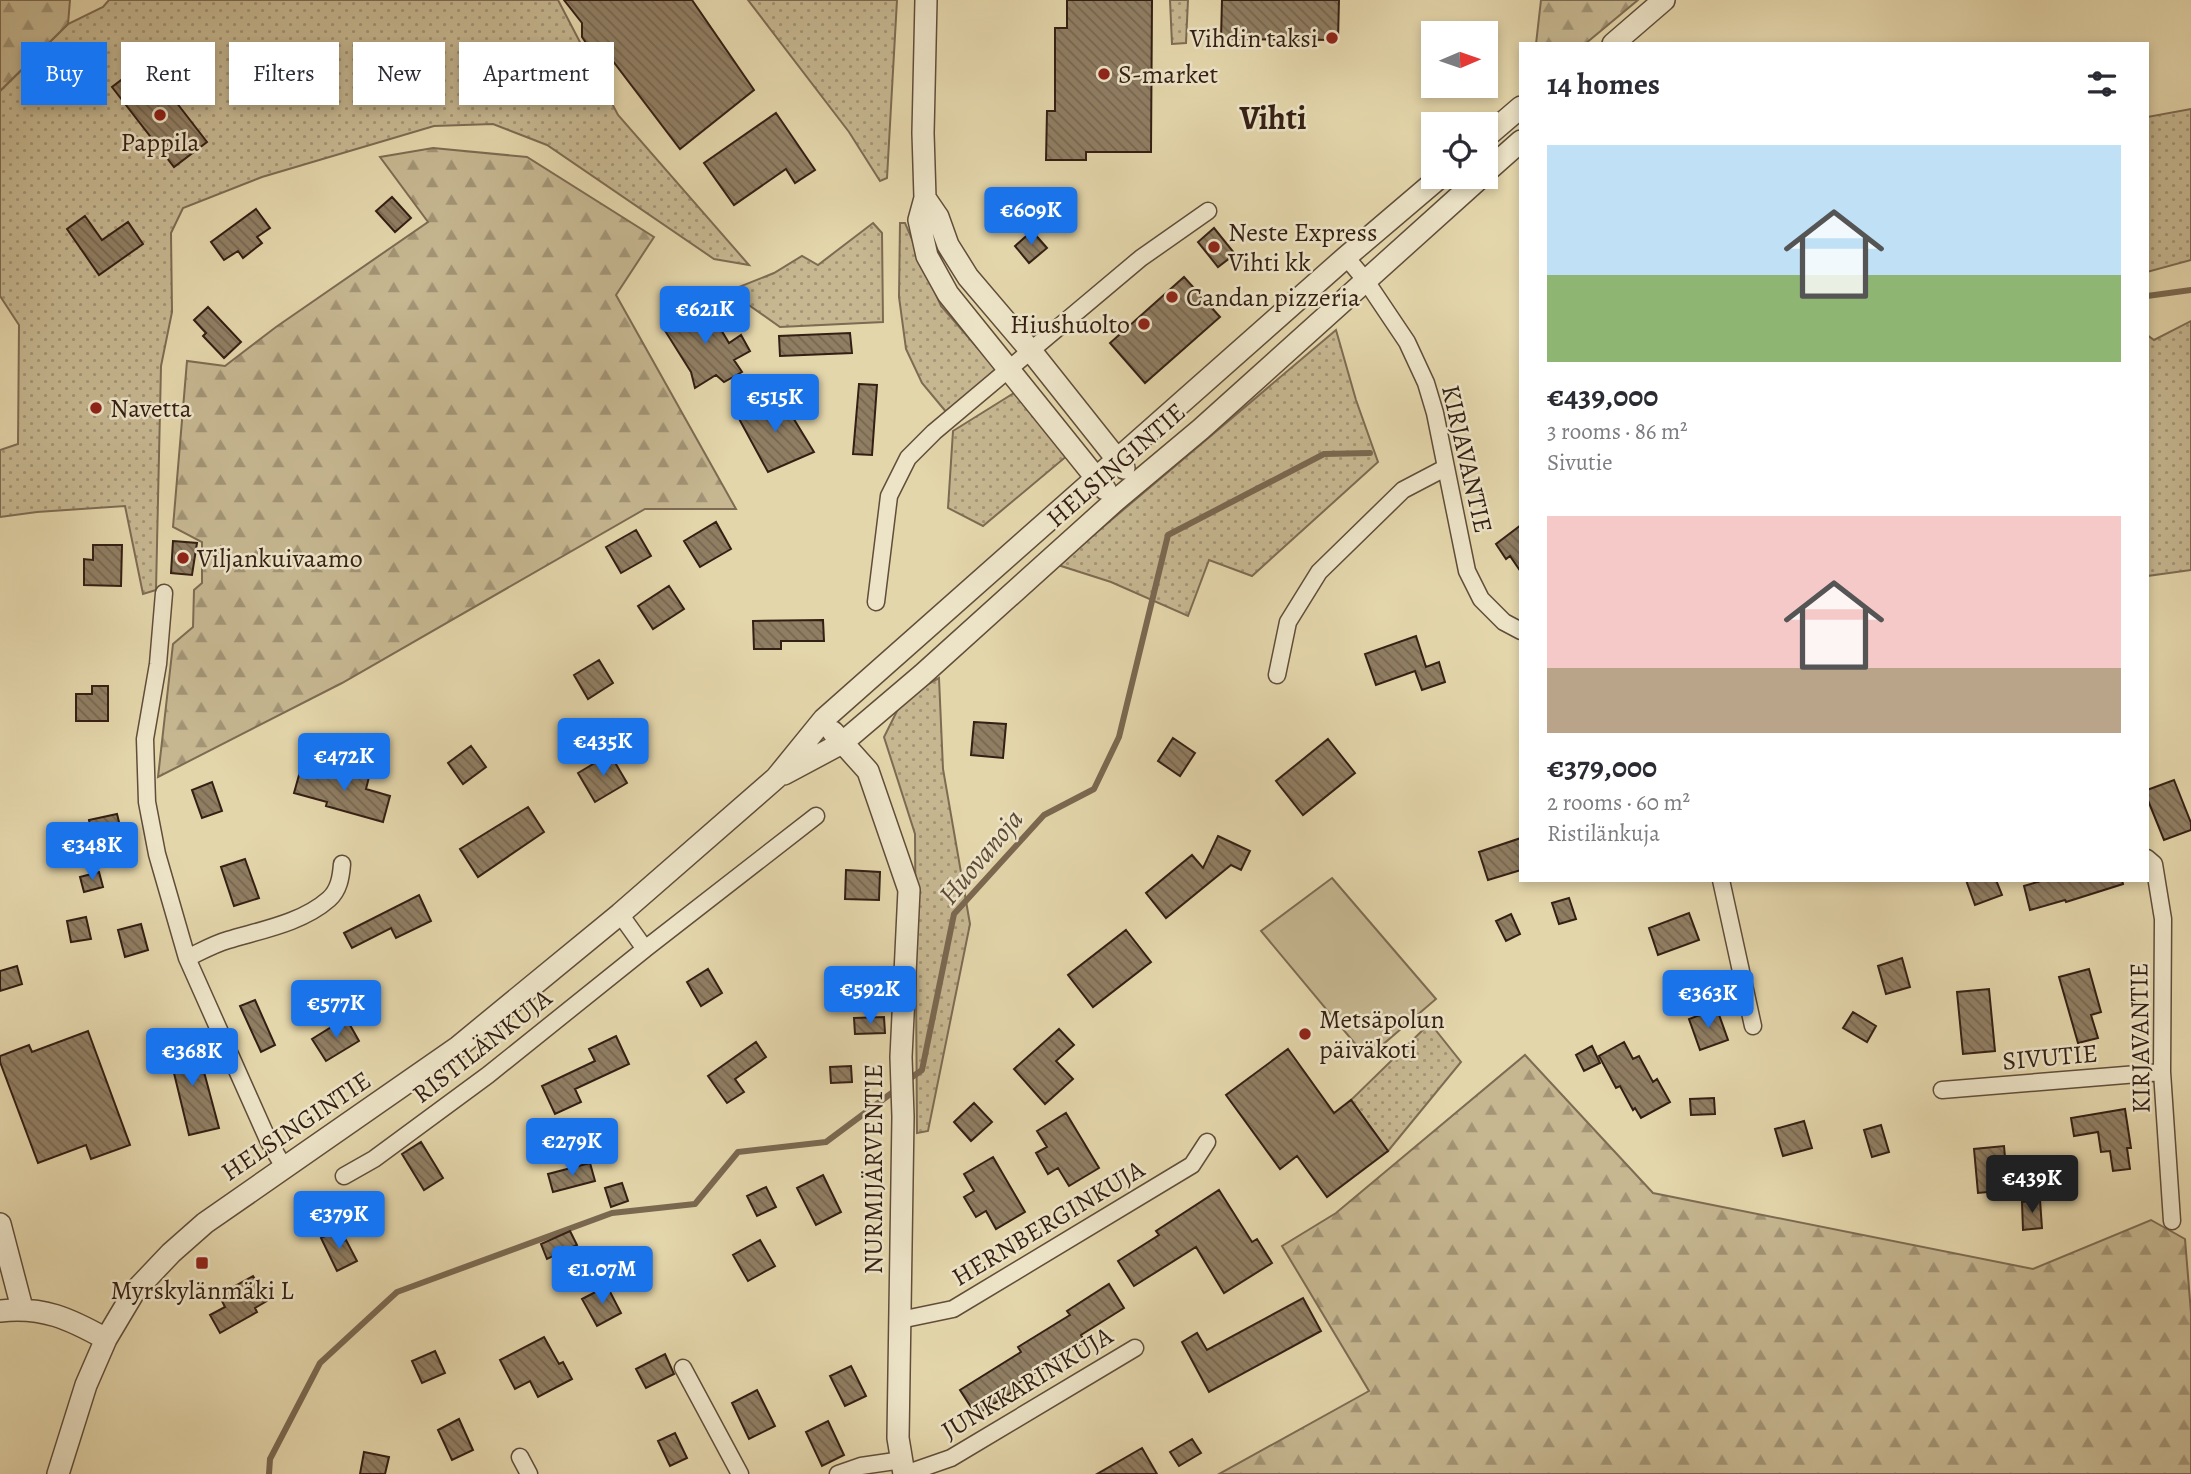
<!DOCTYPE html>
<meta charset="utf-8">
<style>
body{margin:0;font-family:Alegreya,serif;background:#f7f7f7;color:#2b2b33;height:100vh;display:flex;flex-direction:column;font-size:26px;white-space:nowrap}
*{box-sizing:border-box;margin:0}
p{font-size:23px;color:#7c7c81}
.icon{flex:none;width:38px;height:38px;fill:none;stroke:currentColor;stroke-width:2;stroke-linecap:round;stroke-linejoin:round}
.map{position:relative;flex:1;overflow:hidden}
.details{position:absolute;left:1519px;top:42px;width:630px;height:840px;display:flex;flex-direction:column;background:#fff;border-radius:0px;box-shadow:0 4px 10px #0003}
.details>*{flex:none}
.banner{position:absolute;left:21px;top:42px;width:665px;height:63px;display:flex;gap:14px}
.needle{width:46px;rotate:88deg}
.tools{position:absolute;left:1421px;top:21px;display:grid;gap:14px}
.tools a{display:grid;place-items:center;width:77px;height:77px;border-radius:0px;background:#fff;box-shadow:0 4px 10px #0003;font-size:35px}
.price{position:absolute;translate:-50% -60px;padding:0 16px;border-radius:7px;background:#1a73e8;color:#fff;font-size:23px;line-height:46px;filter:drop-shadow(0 2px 4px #0008)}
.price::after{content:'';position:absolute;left:50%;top:42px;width:21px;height:16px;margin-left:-10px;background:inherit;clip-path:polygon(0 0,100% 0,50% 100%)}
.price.active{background:#222;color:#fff}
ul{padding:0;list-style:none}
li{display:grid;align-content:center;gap:14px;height:371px;padding:0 28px}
li span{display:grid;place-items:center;height:217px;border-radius:0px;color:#555}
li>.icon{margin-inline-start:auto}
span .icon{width:126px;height:126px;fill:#fffc;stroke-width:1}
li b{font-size:30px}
h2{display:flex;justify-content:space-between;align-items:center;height:84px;padding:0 28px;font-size:30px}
.pill{padding:0 24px;border-radius:0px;background:#fff;box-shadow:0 4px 10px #0003;font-size:24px;line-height:63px}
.pill.active{background:#1a73e8;color:#fff}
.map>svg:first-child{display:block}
</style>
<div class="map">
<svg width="2191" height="1474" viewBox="0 0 2191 1474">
<defs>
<pattern id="green-dots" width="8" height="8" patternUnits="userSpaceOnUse" patternTransform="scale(1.75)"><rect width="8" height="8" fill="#c6b791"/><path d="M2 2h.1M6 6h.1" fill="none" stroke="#a29475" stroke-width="1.8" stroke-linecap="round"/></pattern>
<pattern id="forest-firs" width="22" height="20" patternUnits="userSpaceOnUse" patternTransform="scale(1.75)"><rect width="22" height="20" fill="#c6b791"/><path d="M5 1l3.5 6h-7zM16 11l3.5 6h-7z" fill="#a29475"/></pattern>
<pattern id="building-back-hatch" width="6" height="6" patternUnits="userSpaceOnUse" patternTransform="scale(1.75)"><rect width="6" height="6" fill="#907e63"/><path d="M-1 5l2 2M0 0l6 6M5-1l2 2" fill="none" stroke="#766750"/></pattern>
</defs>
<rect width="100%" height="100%" fill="#e4d6ab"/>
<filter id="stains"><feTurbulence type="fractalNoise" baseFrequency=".00286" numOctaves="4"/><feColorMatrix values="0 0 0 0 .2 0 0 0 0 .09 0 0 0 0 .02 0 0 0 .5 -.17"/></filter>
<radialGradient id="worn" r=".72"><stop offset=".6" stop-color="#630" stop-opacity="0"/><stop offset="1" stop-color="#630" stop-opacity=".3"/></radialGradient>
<path fill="url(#green-dots)" stroke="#7d6b52" stroke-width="2" d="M 109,0 L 558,0 L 618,115 L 749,265 L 714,259 L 547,145 L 493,124 L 434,126 L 262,177 L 183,208 L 171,233 L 172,312 L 161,366 L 156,590 L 143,594 L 125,506 L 37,512 L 0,517 L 0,450 L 18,444 L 19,325 L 0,296 L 0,91 L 68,24 L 103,7 Z
M 748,0 L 897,0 L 887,178 L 880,181 L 849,132 Z
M 1170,0 L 1188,0 L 1186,43 L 1172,44 Z
M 2191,109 L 2191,260 L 2147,272 L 2147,117 Z
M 873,223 L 882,233 L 883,322 L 780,327 L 729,291 L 774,273 L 802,256 L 818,265 Z
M 900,223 L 905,223 L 941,306 L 996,369 L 947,413 L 922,383 L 906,349 L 899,297 Z
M 2191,321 L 2191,570 L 2147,576 L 2147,335 L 2154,340 Z
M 1336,330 L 1356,400 L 1378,462 L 1252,576 L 1209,560 L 1188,616 L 1111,582 L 1058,565 Z
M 1014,393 L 1068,455 L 983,526 L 948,508 L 953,431 Z
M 939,678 L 943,769 L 970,924 L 928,1131 L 917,1133 L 915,834 L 884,737 L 904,697 Z
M 1430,1023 L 1461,1062 L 1388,1151 L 1351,1100 Z"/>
<path fill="url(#forest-firs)" stroke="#7d6b52" stroke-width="2" d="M 0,0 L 70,0 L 68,24 L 0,91 Z
M 1541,0 L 1638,0 L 1585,44 L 1536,44 Z
M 433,148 L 527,157 L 654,237 L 616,295 L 736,509 L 645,509 L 342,683 L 158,777 L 173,644 L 193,627 L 194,590 L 202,583 L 202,542 L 173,527 L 187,361 L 225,366 L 276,327 L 428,222 L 380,157 Z
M 1525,1055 L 1653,1193 L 2033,1269 L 2151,1220 L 2185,1239 L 2191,1313 L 2191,1474 L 1219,1474 L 1369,1391 L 1282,1246 L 1336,1213 Z"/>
<path fill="#c6b791" stroke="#7d6b52" stroke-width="2" d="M 1332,878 L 1436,999 L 1367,1058 L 1261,931 Z"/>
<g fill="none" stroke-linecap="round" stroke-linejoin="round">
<path stroke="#7a6850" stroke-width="6" d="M 2147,296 L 2191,290
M 908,1080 L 922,1070 L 954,914 L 1044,815 L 1094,789 L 1119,737 L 1168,535 L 1324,454 L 1370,453
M 269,1474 L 270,1459 L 320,1363 L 397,1292 L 612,1213 L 695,1204 L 738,1152 L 826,1142 L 897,1089"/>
</g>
<path fill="url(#building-back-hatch)" stroke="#341f14" stroke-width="2" d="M 564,0 L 692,0 L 754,90 L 680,149 L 609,56 L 593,53 L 582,37 L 582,23 Z
M 1067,0 L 1152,0 L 1151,152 L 1086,152 L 1086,160 L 1046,160 L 1047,111 L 1055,111 L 1055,28 L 1067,28 Z
M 1222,0 L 1339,0 L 1338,40 L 1221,39 Z
M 145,62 L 207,142 L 174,167 L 112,87 Z
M 776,113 L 815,170 L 795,183 L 786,169 L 734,205 L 704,163 Z
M 392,197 L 411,218 L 395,232 L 376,211 Z
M 256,209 L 270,228 L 257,237 L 262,243 L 243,258 L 238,251 L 224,260 L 211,242 Z
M 85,216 L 102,240 L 128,222 L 143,244 L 99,275 L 67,229 Z
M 1214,228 L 1235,254 L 1218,267 L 1198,242 Z
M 1032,231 L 1047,248 L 1029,263 L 1015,246 Z
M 1184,277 L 1220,317 L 1145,383 L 1110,343 Z
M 705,303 L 729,343 L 741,335 L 750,351 L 734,360 L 742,372 L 724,382 L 716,375 L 695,388 L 691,372 L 662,326 Z
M 208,307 L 241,342 L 224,358 L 203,336 L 206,333 L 194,320 Z
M 850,333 L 852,353 L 780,356 L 779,336 Z
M 859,384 L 877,385 L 872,455 L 853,454 Z
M 776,395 L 781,405 L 781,398 L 814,452 L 768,472 L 738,417 Z
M 716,522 L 731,549 L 700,567 L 684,541 Z
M 1521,525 L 1521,572 L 1510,556 L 1506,559 L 1496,544 Z
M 636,530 L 651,556 L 621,573 L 606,547 Z
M 173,541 L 197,543 L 192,575 L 171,573 Z
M 93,545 L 122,545 L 121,586 L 84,585 L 84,559 L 93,560 Z
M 669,586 L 684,609 L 653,629 L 638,606 Z
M 823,620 L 824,641 L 781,641 L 781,649 L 754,649 L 753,621 Z
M 1416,636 L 1426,667 L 1439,662 L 1445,682 L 1422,690 L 1415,671 L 1376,685 L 1365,654 Z
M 599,660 L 613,683 L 588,699 L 574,675 Z
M 92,686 L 108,686 L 108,721 L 76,721 L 76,694 L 92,694 Z
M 974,722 L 1006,724 L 1003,758 L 971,755 Z
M 1173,738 L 1195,753 L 1180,776 L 1158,761 Z
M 1328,739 L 1355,773 L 1303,815 L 1276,781 Z
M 471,746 L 486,767 L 463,784 L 448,763 Z
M 610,754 L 627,783 L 595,802 L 578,773 Z
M 301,768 L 338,778 L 340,768 L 369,777 L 366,789 L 390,796 L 383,822 L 326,806 L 327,802 L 294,793 Z
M 2174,780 L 2191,823 L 2191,830 L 2164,840 L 2147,798 L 2147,790 Z
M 212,782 L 222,811 L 202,818 L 192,790 Z
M 528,807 L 544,832 L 478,877 L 460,849 Z
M 117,814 L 126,850 L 97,857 L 89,820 Z
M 1218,836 L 1250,851 L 1241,870 L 1231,865 L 1166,918 L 1146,893 L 1192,855 L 1203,868 Z
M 1521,838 L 1521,870 L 1488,880 L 1479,852 Z
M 245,859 L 259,898 L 234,906 L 221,867 Z
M 846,870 L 880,872 L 879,900 L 845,899 Z
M 99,872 L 103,887 L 84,892 L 80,877 Z
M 1966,880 L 1996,880 L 2002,895 L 1975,905 Z
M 2044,880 L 2122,880 L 2123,884 L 2066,902 L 2065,900 L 2030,910 L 2024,886 Z
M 419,895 L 431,921 L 396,938 L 391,928 L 352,948 L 344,933 Z
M 1569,898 L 1576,919 L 1559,924 L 1552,903 Z
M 1689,913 L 1699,940 L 1658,955 L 1649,928 Z
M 1511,914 L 1520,934 L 1506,941 L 1496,921 Z
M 86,917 L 91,939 L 71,942 L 67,921 Z
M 141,924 L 148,950 L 125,957 L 118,930 Z
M 1126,930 L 1151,962 L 1093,1007 L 1068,975 Z
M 1902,958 L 1910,987 L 1886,994 L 1878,966 Z
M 17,966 L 22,984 L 0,991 L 0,971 Z
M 708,969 L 722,993 L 701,1006 L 687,982 Z
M 2089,969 L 2101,1012 L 2091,1015 L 2098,1038 L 2078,1043 L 2059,977 Z
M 1989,989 L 1995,1051 L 1963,1054 L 1957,992 Z
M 255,1000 L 275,1045 L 261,1052 L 240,1006 Z
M 1717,1009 L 1728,1040 L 1700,1050 L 1689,1019 Z
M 1853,1012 L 1876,1026 L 1867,1042 L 1843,1028 Z
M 884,1017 L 885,1033 L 855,1034 L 854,1018 Z
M 346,1018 L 359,1041 L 326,1061 L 312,1039 Z
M 1059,1029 L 1074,1045 L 1056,1061 L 1073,1079 L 1045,1104 L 1014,1069 Z
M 88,1031 L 130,1145 L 91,1159 L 86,1145 L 38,1163 L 0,1062 L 0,1056 L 29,1045 L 32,1052 Z
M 616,1036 L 629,1064 L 575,1089 L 581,1102 L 555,1114 L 542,1086 L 595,1061 L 589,1049 Z
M 196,1042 L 219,1128 L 189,1135 L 173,1069 L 166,1071 L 160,1052 Z
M 756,1042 L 766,1057 L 735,1079 L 744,1092 L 727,1103 L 708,1076 Z
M 1624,1042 L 1633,1059 L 1639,1056 L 1653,1082 L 1657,1079 L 1670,1102 L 1641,1118 L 1635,1108 L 1633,1110 L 1620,1086 L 1616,1088 L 1599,1056 Z
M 1592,1046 L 1600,1063 L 1584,1071 L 1576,1055 Z
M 1288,1049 L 1334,1113 L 1351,1100 L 1388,1151 L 1327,1197 L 1297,1156 L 1280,1169 L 1226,1095 Z
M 851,1066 L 852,1082 L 831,1083 L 830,1067 Z
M 1714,1098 L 1715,1114 L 1691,1115 L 1690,1099 Z
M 974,1103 L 992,1122 L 971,1141 L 954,1122 Z
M 2125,1109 L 2131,1148 L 2127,1148 L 2130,1169 L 2113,1171 L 2110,1151 L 2101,1152 L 2098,1132 L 2074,1136 L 2071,1118 Z
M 1066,1113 L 1099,1168 L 1069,1186 L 1058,1168 L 1048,1174 L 1036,1153 L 1047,1147 L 1037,1131 Z
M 1804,1121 L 1812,1148 L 1783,1156 L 1775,1129 Z
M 1881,1125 L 1889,1152 L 1872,1157 L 1864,1130 Z
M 421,1142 L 443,1178 L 424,1190 L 402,1154 Z
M 2004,1146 L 2008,1190 L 1978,1193 L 1974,1149 Z
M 993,1157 L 1025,1212 L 996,1229 L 986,1211 L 976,1217 L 964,1197 L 974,1191 L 964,1174 Z
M 590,1163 L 595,1181 L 553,1192 L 548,1174 Z
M 823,1175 L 841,1212 L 816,1225 L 797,1188 Z
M 622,1183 L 628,1201 L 611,1207 L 605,1188 Z
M 766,1187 L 776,1207 L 757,1216 L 747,1196 Z
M 1219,1190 L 1252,1242 L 1257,1239 L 1272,1263 L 1224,1293 L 1196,1247 L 1134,1286 L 1118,1261 L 1159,1235 L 1156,1231 Z
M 2040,1200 L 2042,1228 L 2023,1230 L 2022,1202 Z
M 336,1230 L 342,1242 L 346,1240 L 357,1261 L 337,1271 L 321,1238 Z
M 570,1231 L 577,1245 L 547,1259 L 541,1244 Z
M 760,1240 L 775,1266 L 748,1281 L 733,1255 Z
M 253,1276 L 267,1301 L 255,1308 L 257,1312 L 220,1333 L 210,1315 L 225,1307 L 219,1295 Z
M 1109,1284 L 1124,1308 L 1081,1335 L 1085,1342 L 1017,1384 L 1019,1388 L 976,1415 L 960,1390 L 1021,1352 L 1018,1347 L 1070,1315 L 1067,1311 Z
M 607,1286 L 621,1313 L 597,1326 L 582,1299 Z
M 1303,1298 L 1321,1331 L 1209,1392 L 1182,1342 L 1197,1333 L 1207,1350 Z
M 544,1337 L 559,1364 L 563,1362 L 572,1379 L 538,1397 L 530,1381 L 515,1389 L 500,1360 Z
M 435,1351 L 445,1373 L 422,1383 L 412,1361 Z
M 665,1354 L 674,1374 L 646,1388 L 636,1369 Z
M 851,1366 L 866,1396 L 845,1406 L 830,1376 Z
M 757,1390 L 775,1426 L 749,1439 L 732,1403 Z
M 459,1419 L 473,1450 L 452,1460 L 438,1430 Z
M 828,1421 L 844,1455 L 822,1466 L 806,1432 Z
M 675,1433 L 687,1458 L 670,1466 L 658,1441 Z
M 1192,1439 L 1201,1453 L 1179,1466 L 1170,1452 Z
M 1142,1448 L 1157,1474 L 1097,1474 Z
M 364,1452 L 389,1457 L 385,1474 L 360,1474 Z"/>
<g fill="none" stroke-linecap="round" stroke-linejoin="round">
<defs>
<path id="minor" d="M 1346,257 L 1366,281 L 1407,342 L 1426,383 L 1435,413 L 1467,571 L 1481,599 L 1504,622 L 1521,631
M 164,593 L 158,664 L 145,739 L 147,802 L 157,854 L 187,958 L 269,1142 L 284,1167
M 876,602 L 889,496 L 908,458 L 934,432 L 1141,258 L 1208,211
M 1277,675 L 1288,622 L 1319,572 L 1403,490 L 1445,468
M 2147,858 L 2154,864 L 2163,919 L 2162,1072 L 2172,1221
M 1721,880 L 1753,1026
M 645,949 L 816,816
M 187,958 C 200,952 214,944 228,940 C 261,930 302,923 329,899 C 339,890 341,877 342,864
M 1942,1090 L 2162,1072
M 344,1176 L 374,1159 L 488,1075 L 645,949 L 620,914
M 900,1320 L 953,1309 L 1192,1165 L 1207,1142
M 683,1368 L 740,1474
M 520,1457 L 529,1474
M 838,1474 L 861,1466 L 902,1460
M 905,1474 L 951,1458 L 1135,1348"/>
<path id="tertiary" d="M 926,0 L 923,133 L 925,198 L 919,220 L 927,256 L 948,294 L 1105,489
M 1613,44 L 1664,0
M 1486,137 L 1521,107
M 1486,172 L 1521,141
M 925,198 L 938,217 L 948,245 L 968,277 L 1031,351 L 1124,468
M 833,732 L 868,771 L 909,890 L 901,1057 L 903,1117 L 898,1438 L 904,1474
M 784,774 L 842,743 L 922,675 L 1115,501 L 1201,429 L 1481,177
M 0,1224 L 22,1308
M 0,1311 C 43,1306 70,1319 106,1339
M 58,1474 L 86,1385 L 106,1339 L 134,1292 L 171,1253 L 205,1223 L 458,1047 L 620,914 L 776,778 L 824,719 L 1346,257 L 1440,177"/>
</defs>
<use href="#minor" stroke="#604d3a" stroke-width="19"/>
<use href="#tertiary" stroke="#604d3a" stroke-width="24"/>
<use href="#minor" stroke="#ede4c8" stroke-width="16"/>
<use href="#tertiary" stroke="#ede4c8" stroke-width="21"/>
</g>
<g fill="#8f2418" stroke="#ede4c8" stroke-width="2.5">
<circle cx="1332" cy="38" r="7"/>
<circle cx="1104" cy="74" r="7"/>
<circle cx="160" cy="115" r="7"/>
<circle cx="1214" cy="247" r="7"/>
<circle cx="1172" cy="297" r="7"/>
<circle cx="1144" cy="324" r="7"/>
<circle cx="96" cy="408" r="7"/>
<circle cx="183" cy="558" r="7"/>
<circle cx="1305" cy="1034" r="7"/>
<rect x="195" y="1256" width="14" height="14" rx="3.5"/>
</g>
<g text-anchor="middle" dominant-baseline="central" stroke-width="5" stroke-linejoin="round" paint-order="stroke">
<g font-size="26" fill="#341f14" stroke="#ede4c8" text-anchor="start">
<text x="1318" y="38" text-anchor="end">Vihdin taksi</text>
<text x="1118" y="74">S-market</text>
<text x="160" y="142" text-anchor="middle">Pappila</text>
<text x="1228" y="232">Neste Express<tspan x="1228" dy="30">Vihti kk</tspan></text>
<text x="1186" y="297">Candan pizzeria</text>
<text x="1130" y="324" text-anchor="end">Hiushuolto</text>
<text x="110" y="408">Navetta</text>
<text x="197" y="558">Viljankuivaamo</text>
<text x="1319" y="1019">Metsäpolun<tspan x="1319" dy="30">päiväkoti</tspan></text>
<text x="202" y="1290" text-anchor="middle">Myrskylänmäki L</text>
</g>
<g font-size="26" fill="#341f14" stroke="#ede4c8">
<text transform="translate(1467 459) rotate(77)">KIRJAVANTIE</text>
<text transform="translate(1116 465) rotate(-41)">HELSINGINTIE</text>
<text transform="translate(2140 1038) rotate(-91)">KIRJAVANTIE</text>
<text transform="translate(482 1046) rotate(-38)">RISTILÄNKUJA</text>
<text transform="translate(2050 1057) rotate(-5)">SIVUTIE</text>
<text transform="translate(296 1126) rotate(-34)">HELSINGINTIE</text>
<text transform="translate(873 1169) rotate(-90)">NURMIJÄRVENTIE</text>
<text transform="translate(1048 1223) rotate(-31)">HERNBERGINKUJA</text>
<text transform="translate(1027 1383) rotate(-31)">JUNKKARINKUJA</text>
</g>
<g font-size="28" font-style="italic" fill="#5d4937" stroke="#ede4c8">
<text transform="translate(981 857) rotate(-50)">Huovanoja</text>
</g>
<g font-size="33" font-weight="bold" fill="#341f14" stroke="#ede4c8">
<text x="1273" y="117">Vihti</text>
</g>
</g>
<rect width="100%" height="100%" filter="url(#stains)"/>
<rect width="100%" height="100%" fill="url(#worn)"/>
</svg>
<div class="tools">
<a><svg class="needle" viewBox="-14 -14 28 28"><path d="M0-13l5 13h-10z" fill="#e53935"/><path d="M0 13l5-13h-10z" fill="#7c7c81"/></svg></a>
<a><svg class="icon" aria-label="locate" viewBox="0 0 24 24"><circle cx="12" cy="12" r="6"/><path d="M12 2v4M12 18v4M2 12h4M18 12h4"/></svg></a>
</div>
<b class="price" style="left:1031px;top:247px">€609K</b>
<b class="price" style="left:705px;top:346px">€621K</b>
<b class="price" style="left:775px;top:434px">€515K</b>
<b class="price" style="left:603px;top:778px">€435K</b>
<b class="price" style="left:344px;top:793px">€472K</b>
<b class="price" style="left:92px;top:882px">€348K</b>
<b class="price" style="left:870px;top:1026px">€592K</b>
<b class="price" style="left:1708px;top:1030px">€363K</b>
<b class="price" style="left:336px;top:1040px">€577K</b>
<b class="price" style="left:192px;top:1088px">€368K</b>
<b class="price" style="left:572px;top:1178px">€279K</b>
<b class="price active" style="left:2032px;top:1215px">€439K</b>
<b class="price" style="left:339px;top:1251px">€379K</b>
<b class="price" style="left:602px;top:1306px">€1.07M</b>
<div class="banner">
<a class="pill active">Buy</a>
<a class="pill">Rent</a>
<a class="pill">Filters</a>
<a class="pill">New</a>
<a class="pill">Apartment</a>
</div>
<section class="details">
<h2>14 homes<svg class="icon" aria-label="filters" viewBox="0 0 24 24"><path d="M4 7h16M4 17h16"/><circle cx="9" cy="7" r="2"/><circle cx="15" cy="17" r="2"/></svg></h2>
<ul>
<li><span style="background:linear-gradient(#bfe0f5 60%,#8fb573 0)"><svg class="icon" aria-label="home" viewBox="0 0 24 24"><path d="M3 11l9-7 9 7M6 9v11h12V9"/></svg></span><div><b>€439,000</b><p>3 rooms · 86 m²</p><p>Sivutie</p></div></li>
<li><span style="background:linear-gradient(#f6c9c9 70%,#b9a48a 0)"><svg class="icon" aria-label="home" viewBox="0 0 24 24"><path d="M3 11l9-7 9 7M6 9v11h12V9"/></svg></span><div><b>€379,000</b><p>2 rooms · 60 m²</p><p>Ristilänkuja</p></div></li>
</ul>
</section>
</div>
